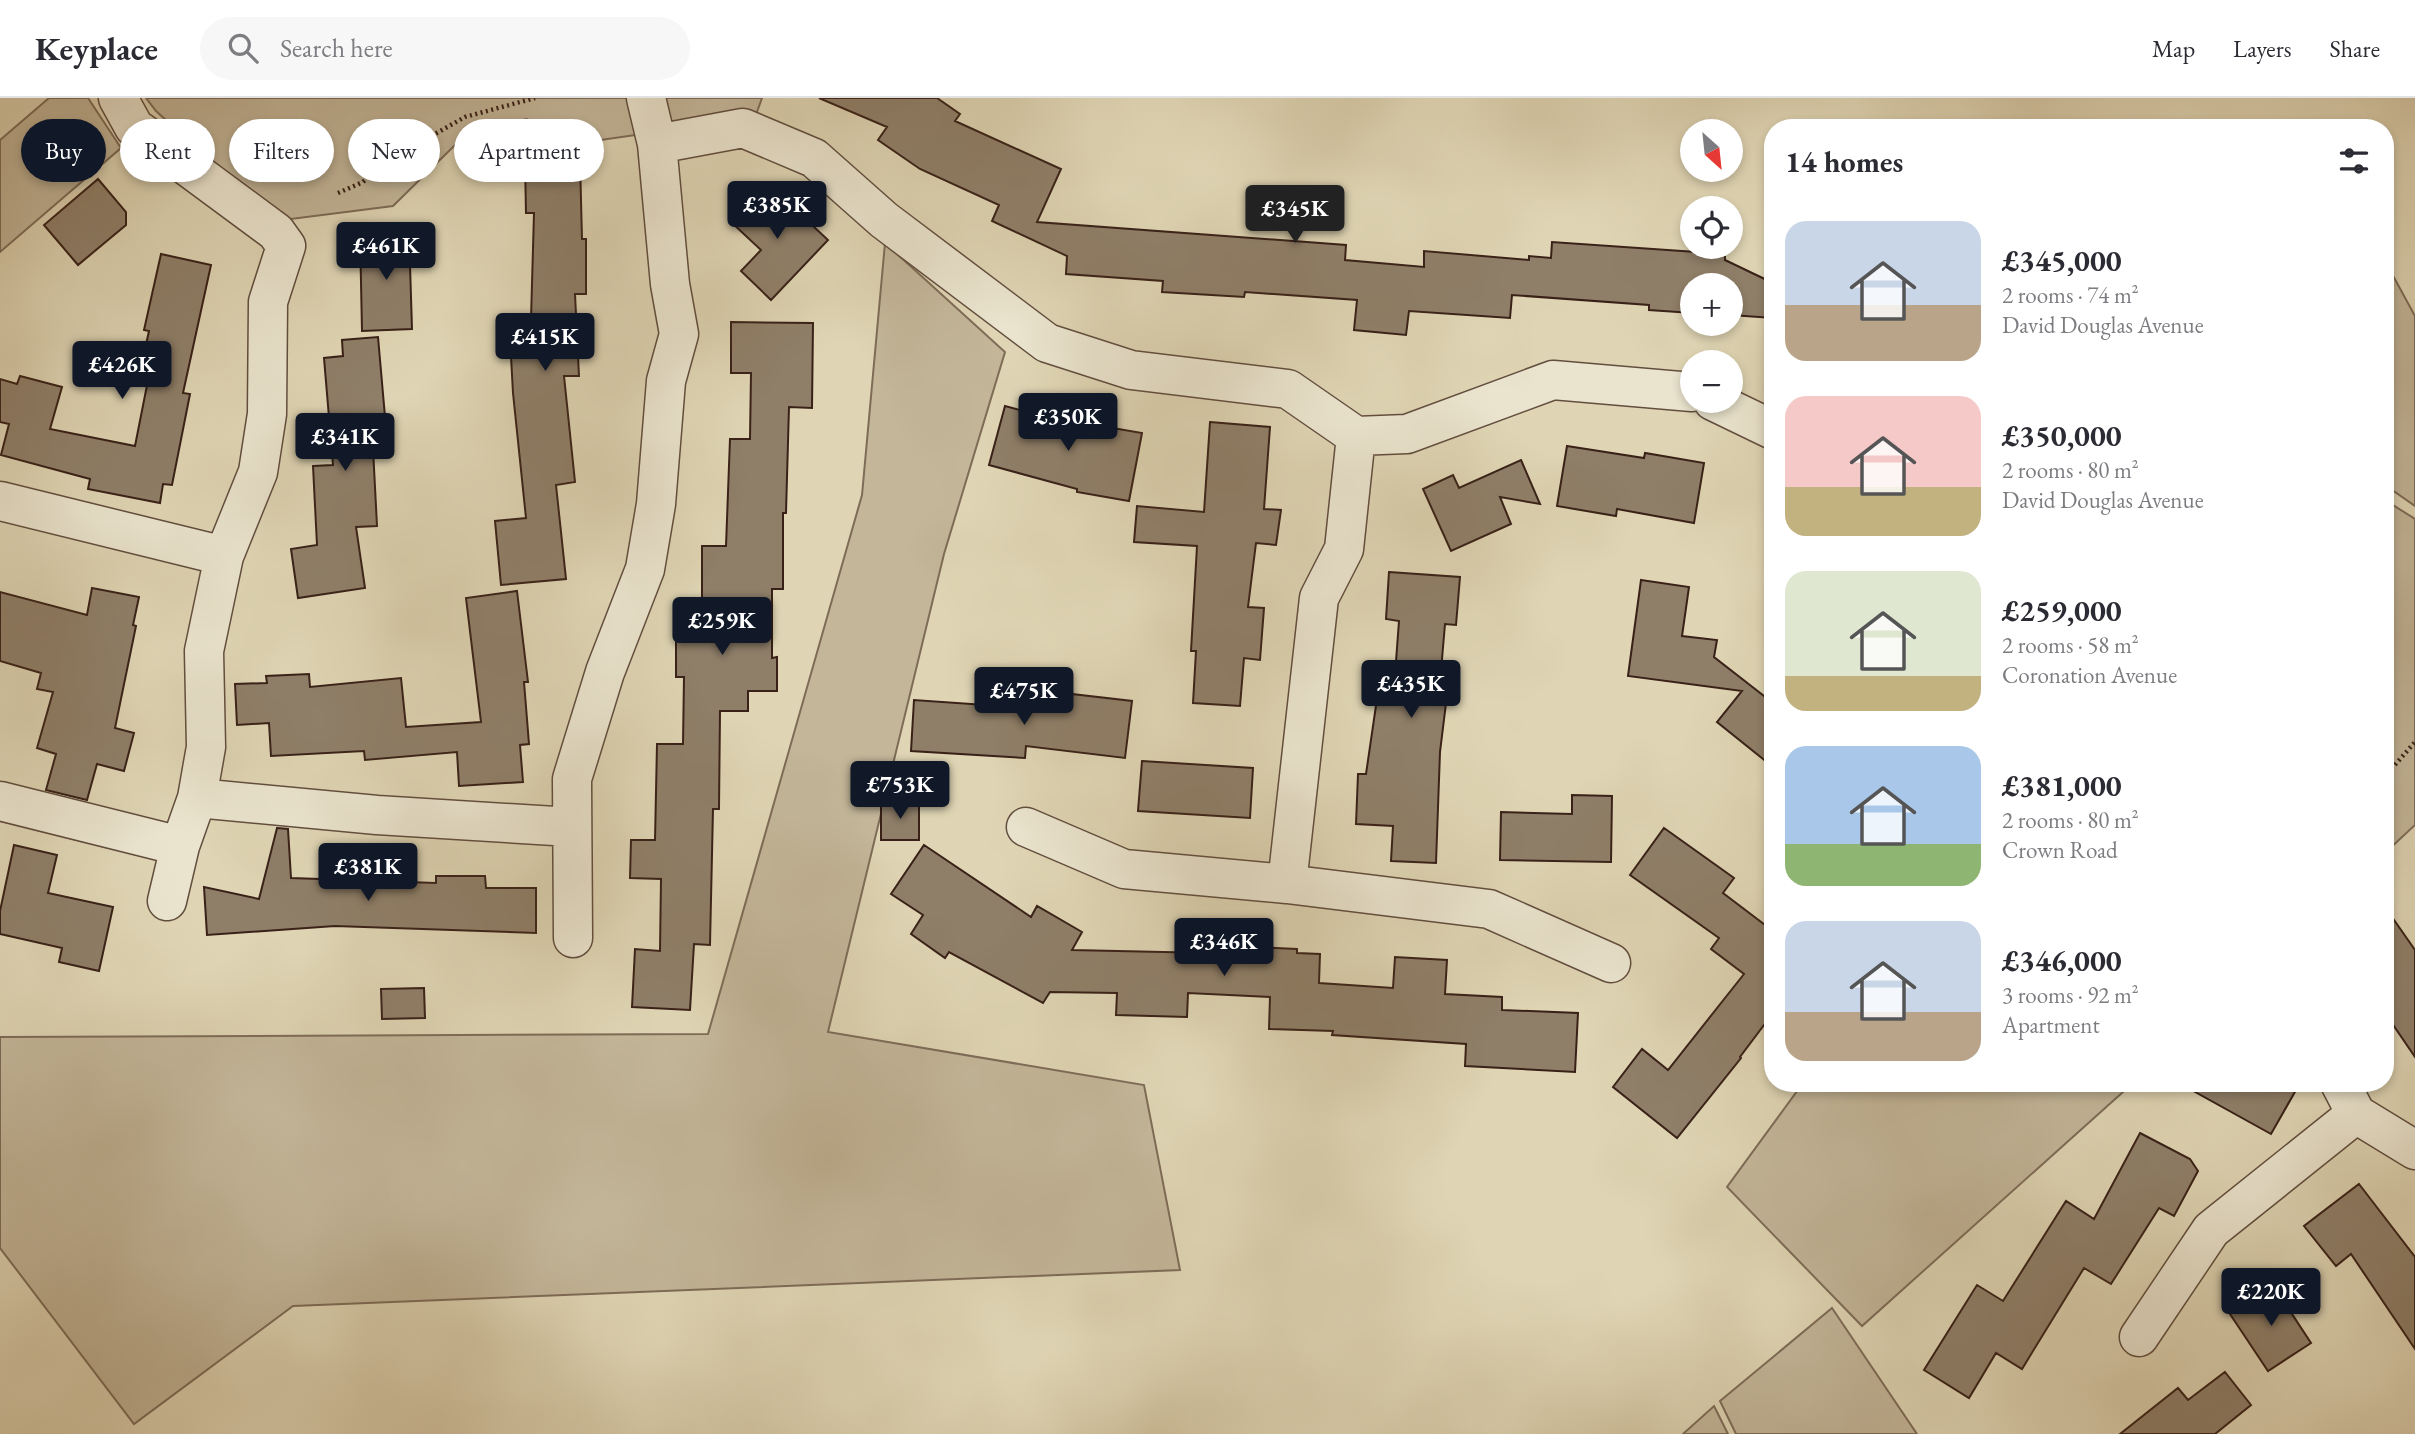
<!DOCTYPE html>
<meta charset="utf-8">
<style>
body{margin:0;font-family:"EB Garamond",serif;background:#f7f7f7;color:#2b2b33;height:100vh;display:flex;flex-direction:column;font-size:26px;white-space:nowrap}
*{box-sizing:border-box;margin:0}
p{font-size:23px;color:#7c7c81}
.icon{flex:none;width:38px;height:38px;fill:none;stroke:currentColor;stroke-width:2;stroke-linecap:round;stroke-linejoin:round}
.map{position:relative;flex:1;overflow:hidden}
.side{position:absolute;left:1764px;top:21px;width:630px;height:973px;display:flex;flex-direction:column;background:#fff;border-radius:28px;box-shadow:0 4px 10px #0003}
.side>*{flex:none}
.hud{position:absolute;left:21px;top:21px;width:665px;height:63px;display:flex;gap:14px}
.needle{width:46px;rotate:153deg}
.fabs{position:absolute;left:1680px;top:21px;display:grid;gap:14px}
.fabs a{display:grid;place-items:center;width:63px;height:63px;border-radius:50%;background:#fff;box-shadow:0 4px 10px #0003;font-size:35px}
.price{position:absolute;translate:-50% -60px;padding:0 16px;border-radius:7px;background:#111827;color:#fff;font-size:23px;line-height:46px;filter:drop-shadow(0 2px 4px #0008)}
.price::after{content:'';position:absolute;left:50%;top:42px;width:21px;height:16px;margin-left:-10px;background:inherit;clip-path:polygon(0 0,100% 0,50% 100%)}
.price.selected{background:#222;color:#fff}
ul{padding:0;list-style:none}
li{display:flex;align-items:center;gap:21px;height:175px;padding:0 21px}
li span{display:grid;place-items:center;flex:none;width:196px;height:140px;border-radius:21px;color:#555}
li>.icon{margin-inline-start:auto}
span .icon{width:84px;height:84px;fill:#fffc;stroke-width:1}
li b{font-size:30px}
h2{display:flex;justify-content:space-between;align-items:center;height:84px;padding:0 21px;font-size:30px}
.chip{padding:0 24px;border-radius:32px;background:#fff;box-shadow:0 4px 10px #0003;font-size:24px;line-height:63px}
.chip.selected{background:#111827;color:#fff}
header{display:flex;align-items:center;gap:42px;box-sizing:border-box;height:98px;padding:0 35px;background:#fff;border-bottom:2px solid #e1e1e2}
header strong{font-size:33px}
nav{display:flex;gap:38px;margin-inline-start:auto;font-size:24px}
.search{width:490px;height:63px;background:#f7f7f7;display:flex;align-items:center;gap:18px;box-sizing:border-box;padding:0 24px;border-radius:38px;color:#7c7c81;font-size:26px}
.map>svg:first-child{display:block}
</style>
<header>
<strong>Keyplace</strong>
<div class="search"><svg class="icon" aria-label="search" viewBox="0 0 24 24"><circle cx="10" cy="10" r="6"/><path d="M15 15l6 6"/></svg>Search here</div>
<nav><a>Map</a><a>Layers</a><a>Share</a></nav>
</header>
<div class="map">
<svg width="2415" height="1336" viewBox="0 0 2415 1336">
<rect width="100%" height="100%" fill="#dfd5b4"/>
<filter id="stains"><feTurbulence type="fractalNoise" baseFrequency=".00286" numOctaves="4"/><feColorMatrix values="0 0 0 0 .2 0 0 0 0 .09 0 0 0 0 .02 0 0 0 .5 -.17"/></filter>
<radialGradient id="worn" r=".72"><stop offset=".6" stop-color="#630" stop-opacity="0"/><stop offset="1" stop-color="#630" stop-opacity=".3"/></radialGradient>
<path fill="#c3b699" stroke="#7e6c58" stroke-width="2" d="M 49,0 L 88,0 L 121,50 L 0,154 L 0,42 Z
M 146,0 L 762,0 L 757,14 L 670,32 L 587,44 L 526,21 L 457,45 L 393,108 L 283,122 L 226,77 L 156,13 Z
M 885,145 L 1005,254 L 944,456 L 828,934 L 1144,987 L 1180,1172 L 293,1208 L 134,1326 L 0,1150 L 0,939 L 708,936 L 862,397 Z
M 2385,163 L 2415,218 L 2415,408 L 2385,387 Z
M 2385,402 L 2415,421 L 2415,727 L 2385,755 Z
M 1803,985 L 2133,985 L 1862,1228 L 1727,1089 Z
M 1832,1210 L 1917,1336 L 1736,1336 L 1720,1303 Z
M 1714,1308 L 1728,1336 L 1683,1336 Z"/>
<path fill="#8f7f69" stroke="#392118" stroke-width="2" d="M 819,0 L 937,0 L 960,16 L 955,23 L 1061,71 L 1037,124 L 1346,147 L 1345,162 L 1424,169 L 1424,153 L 1529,162 L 1529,158 L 1551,160 L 1552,144 L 1725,156 L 1725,162 L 1773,185 L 1773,220 L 1731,217 L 1731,187 L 1692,187 L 1692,215 L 1649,212 L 1649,207 L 1512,197 L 1510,220 L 1409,213 L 1406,237 L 1354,232 L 1357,202 L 1245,194 L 1244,199 L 1162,194 L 1163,183 L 1066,176 L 1067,158 L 992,123 L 999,107 L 920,71 L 878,42 L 887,29 Z
M 580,63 L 582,141 L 586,141 L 586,196 L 575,196 L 579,278 L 564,278 L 575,384 L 556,387 L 566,481 L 501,487 L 495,423 L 526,420 L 513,295 L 509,222 L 531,221 L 534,115 L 526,115 L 525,64 Z
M 98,81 L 126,114 L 126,127 L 78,167 L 44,127 Z
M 768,86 L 828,142 L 771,202 L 741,173 L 761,152 L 731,124 Z
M 409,135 L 412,231 L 362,233 L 360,136 Z
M 161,156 L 211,167 L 183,295 L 190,296 L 172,387 L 163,386 L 160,405 L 88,391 L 90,381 L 1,357 L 9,326 L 0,324 L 0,281 L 17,286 L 20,278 L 62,289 L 50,331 L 135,348 L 151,267 L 142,265 L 149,233 L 144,232 Z
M 731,224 L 813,225 L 812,310 L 789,309 L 786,415 L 783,415 L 783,491 L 772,491 L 772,560 L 777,559 L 777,593 L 748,593 L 748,613 L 720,613 L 719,711 L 713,711 L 710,847 L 694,846 L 690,912 L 632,909 L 635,851 L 660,853 L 661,781 L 630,780 L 631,742 L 655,742 L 657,646 L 683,646 L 684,579 L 676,579 L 676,539 L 702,539 L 702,448 L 726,448 L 730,341 L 750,341 L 751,275 L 731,275 Z
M 378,239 L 386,330 L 372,331 L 377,428 L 356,429 L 365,490 L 298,500 L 291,451 L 317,447 L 313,368 L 333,367 L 324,260 L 343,258 L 342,242 Z
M 1005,308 L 1088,330 L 1089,326 L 1142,335 L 1129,403 L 1077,394 L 1077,391 L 989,367 Z
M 1210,324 L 1270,329 L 1264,411 L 1281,412 L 1276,447 L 1256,445 L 1248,509 L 1264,510 L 1260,562 L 1244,560 L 1240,608 L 1193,605 L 1196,553 L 1191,553 L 1197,448 L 1134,444 L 1137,408 L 1204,414 Z
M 1567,348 L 1644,360 L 1645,355 L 1704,365 L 1694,425 L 1617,411 L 1616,418 L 1557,408 Z
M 1521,362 L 1540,406 L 1500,399 L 1511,426 L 1451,453 L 1423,391 L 1453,377 L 1459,390 Z
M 1389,474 L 1460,479 L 1456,527 L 1445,526 L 1439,596 L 1447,597 L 1440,654 L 1436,765 L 1391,763 L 1393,728 L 1356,726 L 1358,676 L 1366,676 L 1379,587 L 1394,590 L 1399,523 L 1386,521 Z
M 1641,482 L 1689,489 L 1682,538 L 1717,542 L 1714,559 L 1773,605 L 1773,669 L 1717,624 L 1742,593 L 1628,578 Z
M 92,490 L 139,499 L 133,527 L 136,528 L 115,630 L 134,635 L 124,673 L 97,666 L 87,702 L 46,692 L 56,656 L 37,650 L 53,594 L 37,591 L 41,575 L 0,563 L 0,494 L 87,517 Z
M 517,493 L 528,584 L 524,584 L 529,646 L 520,647 L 523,684 L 459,688 L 457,654 L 365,662 L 364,653 L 271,658 L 269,625 L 237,627 L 235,586 L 267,585 L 266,578 L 309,576 L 310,589 L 401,580 L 406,629 L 481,624 L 466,500 Z
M 1046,593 L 1132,603 L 1125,660 L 1026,648 L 1025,660 L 911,653 L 914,602 L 1044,611 Z
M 1142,663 L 1253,670 L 1250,720 L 1138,713 Z
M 1572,697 L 1612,698 L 1611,764 L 1500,762 L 1501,714 L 1572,716 Z
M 881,704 L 919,704 L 919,742 L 881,742 Z
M 277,730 L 288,731 L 291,780 L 436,785 L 436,778 L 485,778 L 486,790 L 536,790 L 536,835 L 335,828 L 207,837 L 204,789 L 259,801 Z
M 1664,730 L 1734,780 L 1723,795 L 1773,833 L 1773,915 L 1740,959 L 1741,960 L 1677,1040 L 1613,989 L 1642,951 L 1668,972 L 1744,876 L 1711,851 L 1719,840 L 1630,777 Z
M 14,747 L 57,757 L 48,795 L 113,809 L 99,873 L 59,864 L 62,850 L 0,836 L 0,813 Z
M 924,747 L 1031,819 L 1037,808 L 1082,834 L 1072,852 L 1209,855 L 1210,847 L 1297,851 L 1297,855 L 1320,856 L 1319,885 L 1393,890 L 1395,859 L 1447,862 L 1445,896 L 1502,899 L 1502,912 L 1578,915 L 1575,974 L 1465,968 L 1466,946 L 1332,937 L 1333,933 L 1269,931 L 1270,899 L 1188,895 L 1187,919 L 1116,917 L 1117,895 L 1050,894 L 1043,905 L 949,854 L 945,860 L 911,836 L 923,817 L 891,796 Z
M 2385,809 L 2415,852 L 2415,959 L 2385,915 Z
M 424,890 L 425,920 L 382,921 L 381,891 Z
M 2179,985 L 2300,985 L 2271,1036 Z
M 2140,1035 L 2190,1061 L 2198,1073 L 2174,1118 L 2159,1110 L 2111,1186 L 2084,1170 L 2022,1271 L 1996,1255 L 1969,1300 L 1924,1272 L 1977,1187 L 2003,1203 L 2066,1103 L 2094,1121 Z
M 2359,1086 L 2415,1159 L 2415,1251 L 2351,1156 L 2336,1168 L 2304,1128 Z
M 2273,1187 L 2311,1245 L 2268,1273 L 2230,1216 Z
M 2225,1274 L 2251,1307 L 2215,1336 L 2120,1336 L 2178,1290 L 2188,1302 Z"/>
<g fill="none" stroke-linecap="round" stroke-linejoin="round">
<defs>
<path id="minor" d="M 118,0 L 134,29 L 276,134 L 286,148 L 268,204 L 267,316 L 258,374 L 224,458 L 204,553 L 206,649 L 197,700
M 657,46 L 743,30 L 814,60 L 884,122 L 1047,245 L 1131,272 L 1288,291 L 1356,338 L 1407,336 L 1553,282 L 1692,294
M 1713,303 L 1773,332
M 0,403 L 224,458
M 0,703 L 180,748
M 1026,729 L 1124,771 L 1287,786 L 1489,811 L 1611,865
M 1287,786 L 1319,500 L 1344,451 L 1356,338
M 167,803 L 180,748 L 197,700 L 377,717 L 571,729
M 573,840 L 572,681 L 605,574 L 645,471 L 656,406 L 666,283 L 679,236 L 670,186 L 657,46 L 646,0
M 2340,985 L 2356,1016 L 2415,1052
M 2139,1239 L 2211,1132 L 2356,1016"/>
</defs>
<use href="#minor" stroke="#624e3f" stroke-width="41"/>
<path stroke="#392118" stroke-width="4.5" stroke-dasharray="2 3.5" stroke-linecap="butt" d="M 338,95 L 363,84 L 382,66 L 465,19 L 535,0
M 2385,665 L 2394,668 L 2415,644"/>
<use href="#minor" stroke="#eae4ce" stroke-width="38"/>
</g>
<rect width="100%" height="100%" filter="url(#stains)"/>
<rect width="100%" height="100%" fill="url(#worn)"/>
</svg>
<div class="fabs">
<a><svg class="needle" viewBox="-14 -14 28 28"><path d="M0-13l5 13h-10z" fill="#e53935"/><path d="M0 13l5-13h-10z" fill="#7c7c81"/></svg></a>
<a><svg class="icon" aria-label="locate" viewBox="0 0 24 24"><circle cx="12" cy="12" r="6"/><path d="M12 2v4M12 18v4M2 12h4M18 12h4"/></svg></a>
<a>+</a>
<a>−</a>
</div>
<b class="price" style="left:777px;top:143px">£385K</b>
<b class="price selected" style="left:1295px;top:147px">£345K</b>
<b class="price" style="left:386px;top:184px">£461K</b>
<b class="price" style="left:545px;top:275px">£415K</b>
<b class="price" style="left:122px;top:303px">£426K</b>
<b class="price" style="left:1068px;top:355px">£350K</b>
<b class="price" style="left:345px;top:375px">£341K</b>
<b class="price" style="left:722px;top:559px">£259K</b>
<b class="price" style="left:1411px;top:622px">£435K</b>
<b class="price" style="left:1024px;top:629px">£475K</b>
<b class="price" style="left:900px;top:723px">£753K</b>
<b class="price" style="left:368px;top:805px">£381K</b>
<b class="price" style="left:1224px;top:880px">£346K</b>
<b class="price" style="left:2271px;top:1230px">£220K</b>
<div class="hud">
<a class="chip selected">Buy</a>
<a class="chip">Rent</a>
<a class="chip">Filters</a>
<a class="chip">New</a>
<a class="chip">Apartment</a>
</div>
<section class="side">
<h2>14 homes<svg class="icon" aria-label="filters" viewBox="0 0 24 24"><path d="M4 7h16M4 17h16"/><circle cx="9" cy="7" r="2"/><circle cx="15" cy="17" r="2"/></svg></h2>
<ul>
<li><span style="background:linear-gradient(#c9d6e8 60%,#b9a48a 0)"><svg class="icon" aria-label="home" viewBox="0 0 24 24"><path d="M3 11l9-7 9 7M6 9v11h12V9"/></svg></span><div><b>£345,000</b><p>2 rooms · 74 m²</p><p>David Douglas Avenue</p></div></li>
<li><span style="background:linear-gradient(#f6c9c9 65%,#c2b280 0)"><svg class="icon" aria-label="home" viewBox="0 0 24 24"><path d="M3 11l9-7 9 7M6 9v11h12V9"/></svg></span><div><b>£350,000</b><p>2 rooms · 80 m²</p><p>David Douglas Avenue</p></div></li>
<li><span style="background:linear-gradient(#dfe7d0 75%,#c2b280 0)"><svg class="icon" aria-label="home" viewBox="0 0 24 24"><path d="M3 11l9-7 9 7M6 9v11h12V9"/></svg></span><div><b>£259,000</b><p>2 rooms · 58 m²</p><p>Coronation Avenue</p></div></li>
<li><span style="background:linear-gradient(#a9c7e8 70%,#8fb573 0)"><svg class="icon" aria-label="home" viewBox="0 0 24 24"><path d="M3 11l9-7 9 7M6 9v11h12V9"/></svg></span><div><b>£381,000</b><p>2 rooms · 80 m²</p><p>Crown Road</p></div></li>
<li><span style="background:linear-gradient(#c9d6e8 65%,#b9a48a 0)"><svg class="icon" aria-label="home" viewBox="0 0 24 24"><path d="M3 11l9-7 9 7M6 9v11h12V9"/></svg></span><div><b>£346,000</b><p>3 rooms · 92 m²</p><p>Apartment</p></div></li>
</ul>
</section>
</div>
